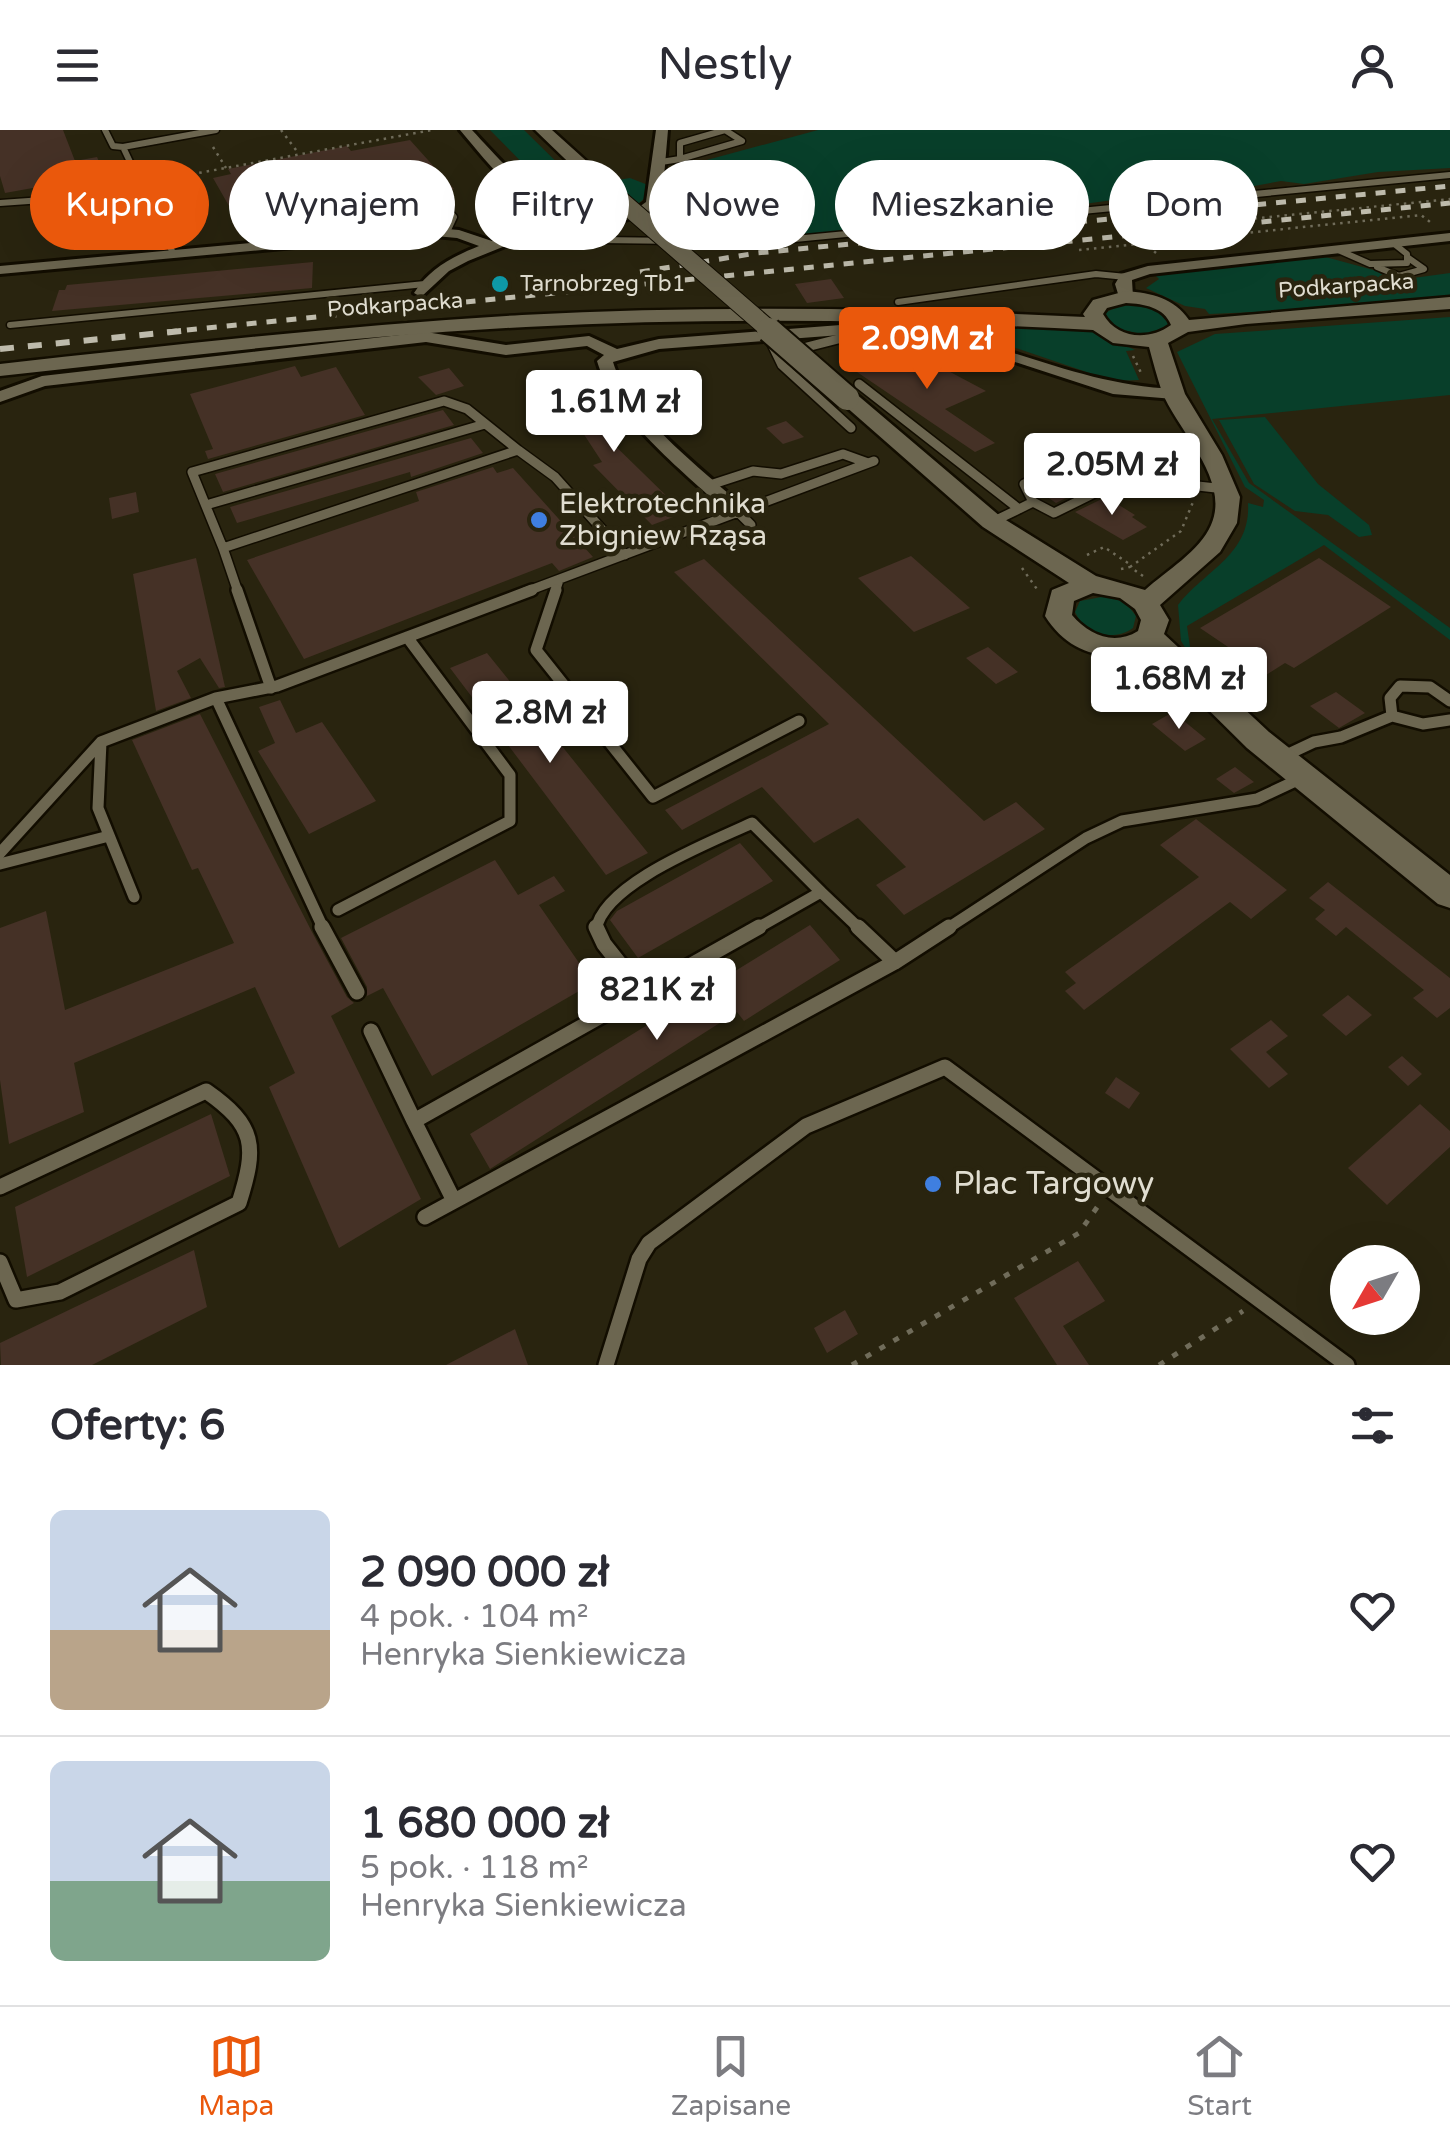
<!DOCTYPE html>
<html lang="pl">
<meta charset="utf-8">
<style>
body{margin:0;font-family:"Varela Round",sans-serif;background:#f7f7f7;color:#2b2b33;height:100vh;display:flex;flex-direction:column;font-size:38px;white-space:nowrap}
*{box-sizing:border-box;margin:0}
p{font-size:32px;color:#7c7c81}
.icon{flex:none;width:55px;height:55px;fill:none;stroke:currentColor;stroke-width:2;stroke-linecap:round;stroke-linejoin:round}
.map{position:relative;height:1235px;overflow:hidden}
.panel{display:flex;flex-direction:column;background:#fff;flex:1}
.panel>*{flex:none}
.hud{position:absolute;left:30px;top:30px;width:1390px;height:90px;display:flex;gap:20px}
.needle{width:65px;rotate:231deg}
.buttons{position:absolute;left:1330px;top:1115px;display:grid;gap:20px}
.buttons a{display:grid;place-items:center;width:90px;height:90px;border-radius:50%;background:#fff;box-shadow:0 10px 40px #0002;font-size:50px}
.price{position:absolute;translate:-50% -85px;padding:0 22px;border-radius:10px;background:#fff;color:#222;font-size:32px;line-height:65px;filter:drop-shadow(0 2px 5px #0008)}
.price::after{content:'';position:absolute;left:50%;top:60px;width:30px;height:22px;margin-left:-15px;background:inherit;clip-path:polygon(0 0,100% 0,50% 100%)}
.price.current{background:#ea580c;color:#fff}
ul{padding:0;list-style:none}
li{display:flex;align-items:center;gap:30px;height:250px;padding:0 50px}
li+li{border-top:2px solid #e1e1e2}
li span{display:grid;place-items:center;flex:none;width:280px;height:200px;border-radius:15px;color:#555}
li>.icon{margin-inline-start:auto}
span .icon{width:120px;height:120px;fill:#fffc;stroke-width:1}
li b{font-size:42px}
h2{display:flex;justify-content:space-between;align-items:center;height:120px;padding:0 50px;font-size:42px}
.pill{padding:0 35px;border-radius:45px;background:#fff;box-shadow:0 10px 40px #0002;font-size:35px;line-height:90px}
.pill.current{background:#ea580c;color:#fff}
header{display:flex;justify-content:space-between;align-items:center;height:130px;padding:0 50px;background:#fff;font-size:45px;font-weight:600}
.tabs{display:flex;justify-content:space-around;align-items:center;height:140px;border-top:2px solid #e1e1e2;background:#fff;font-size:28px;color:#7c7c81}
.tabs a{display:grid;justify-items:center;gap:5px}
.tabs .current{color:#ea580c}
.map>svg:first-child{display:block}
</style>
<header><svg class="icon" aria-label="menu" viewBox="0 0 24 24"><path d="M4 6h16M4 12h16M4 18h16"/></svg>Nestly<svg class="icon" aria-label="person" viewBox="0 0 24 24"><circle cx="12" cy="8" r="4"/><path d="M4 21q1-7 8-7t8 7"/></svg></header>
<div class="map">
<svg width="1450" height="1235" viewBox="0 0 1450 1235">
<rect width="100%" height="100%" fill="#29240f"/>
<path fill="#083f2a" d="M 490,0 L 524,0 L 578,53 L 548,59 Z
M 818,0 L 1450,0 L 1450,38 L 1378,42 L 1304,54 L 1281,51 L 1216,63 L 1127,68 L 1013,84 L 768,109 L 734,110 L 673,82 L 668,76 L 670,40 Z
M 630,48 L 648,55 L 645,68 C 618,93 580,87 549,73 L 554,66 L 549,61 Z
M 1322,126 L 1377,141 L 1391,151 L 1450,143 L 1450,168 L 1341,178 L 1209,184 L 1205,179 L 1185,176 L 1146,158 L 1159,149 L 1155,145 Z
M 1122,174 L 1152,177 L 1170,191 L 1169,197 L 1146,205 L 1114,198 L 1105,183 Z
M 1450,187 L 1450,265 L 1212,289 L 1249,353 L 1450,498 L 1450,510 L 1324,415 L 1187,496 L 1190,517 L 1198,524 L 1190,525 L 1181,511 L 1178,475 C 1205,440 1251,425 1248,373 L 1263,377 L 1264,370 L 1245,357 L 1177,222 L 1215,204 Z
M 911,192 L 1071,195 L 1096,201 L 1135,220 L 1126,221 L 1139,250 L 1113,251 L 975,204 Z
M 1265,287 L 1318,354 L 1369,395 L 1372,405 L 1359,407 L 1328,385 L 1295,381 L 1254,354 L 1219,290 Z
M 1107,466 L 1126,473 L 1136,486 L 1133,498 C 1113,512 1085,505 1075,482 L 1080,471 Z"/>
<path fill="#453126" d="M 0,0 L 63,0 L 75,31 L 97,27 L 105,45 L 5,63 L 0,46 Z
M 410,10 L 454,59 L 397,74 L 405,82 L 331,98 L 319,81 L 241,97 L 213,48 L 231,44 L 228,39 L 347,16 L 351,21 Z
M 313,132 L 312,158 L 52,181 L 59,160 L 65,160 L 67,155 Z
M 831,149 L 844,168 L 807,173 L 795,154 Z
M 905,218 L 986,261 L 945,279 L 995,313 L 975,322 L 854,240 Z
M 295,236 L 301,247 L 336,237 L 365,285 L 208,329 L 205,321 L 213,319 L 190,264 Z
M 449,238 L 464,256 L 436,265 L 418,247 Z
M 579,248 L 616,298 L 601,302 L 684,383 L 652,395 L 593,335 L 602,332 L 551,254 Z
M 443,280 L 454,295 L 223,362 L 215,344 Z
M 786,291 L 804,307 L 783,314 L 766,298 Z
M 471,308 L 483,323 L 411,347 L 410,342 L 237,393 L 230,377 Z
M 493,337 L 497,343 L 513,338 L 593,427 L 559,441 L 552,433 L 304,529 L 247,430 L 419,371 L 416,362 Z
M 1077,348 L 1090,356 L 1056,373 L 1043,364 Z
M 136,362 L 139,382 L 112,389 L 109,368 Z
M 1106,367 L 1135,385 L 1132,387 L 1147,397 L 1123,410 L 1075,382 Z
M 911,426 L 970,478 L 914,502 L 858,448 Z
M 196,428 L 225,557 L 219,558 L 200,528 L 177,541 L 191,568 L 156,581 L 133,444 Z
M 1319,428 L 1391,477 L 1294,538 L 1285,533 L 1258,550 L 1225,527 L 1234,521 L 1200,498 Z
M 704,429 L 984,691 L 1016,672 L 1045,699 L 904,785 L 876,755 L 906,737 L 858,688 L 814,713 L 762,657 L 682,700 L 665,680 L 829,594 L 674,442 Z
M 988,517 L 1018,542 L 996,554 L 966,528 Z
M 487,523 L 648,723 L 606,745 L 450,538 Z
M 1336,562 L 1365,583 L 1339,598 L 1310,576 Z
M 280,570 L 296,603 L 322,592 L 376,671 L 309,704 L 258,621 L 275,613 L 259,577 Z
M 1173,582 L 1206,609 L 1185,621 L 1152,594 Z
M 200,584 L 312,802 L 347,867 L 354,873 L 331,886 L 421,1069 L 339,1118 L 269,957 L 295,943 L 255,857 L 74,933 L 84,982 L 9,1014 L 0,950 L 0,798 L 46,781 L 65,880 L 234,813 L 198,738 L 192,740 L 132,610 Z
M 1235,637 L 1254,652 L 1234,663 L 1216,649 Z
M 1196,689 L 1287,760 L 1251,789 L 1230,772 L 1084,880 L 1065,861 L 1076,853 L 1065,842 L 1199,747 L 1160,715 Z
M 740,713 L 773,751 L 638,828 L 610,790 L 617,781 Z
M 495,730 L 518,765 L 554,746 L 565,761 L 539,775 L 593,853 L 432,946 L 383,858 L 367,866 L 367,857 L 341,808 Z
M 1328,752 L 1450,848 L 1450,878 L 1437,888 L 1413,868 L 1424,860 L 1346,797 L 1336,806 L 1315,789 L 1325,780 L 1309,768 Z
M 810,795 L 840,830 L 744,891 L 737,882 L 490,1039 L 470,1004 Z
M 1348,865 L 1372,885 L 1346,906 L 1322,885 Z
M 1271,890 L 1288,906 L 1266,922 L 1288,944 L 1269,958 L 1230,919 Z
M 1402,926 L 1422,944 L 1408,956 L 1388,937 Z
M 1116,947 L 1140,963 L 1129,979 L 1105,963 Z
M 1420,974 L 1450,1001 L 1450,1017 L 1387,1075 L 1348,1038 Z
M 211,984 L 230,1046 L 27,1147 L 15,1077 Z
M 194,1120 L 207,1177 L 92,1235 L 1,1235 L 0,1213 Z
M 1078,1131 L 1105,1171 L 1063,1196 L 1089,1235 L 1057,1235 L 1014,1168 Z
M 845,1180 L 858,1204 L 827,1223 L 814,1198 Z
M 515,1199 L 528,1235 L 446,1235 Z"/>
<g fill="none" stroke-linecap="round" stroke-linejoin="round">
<defs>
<path id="lane-far3" d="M 105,0 L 113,16 L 123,17 L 216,0
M 725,0 L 742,11 L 680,29 L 680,13 Z
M 123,17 L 173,123
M 661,32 L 680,29
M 437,68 L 454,87 L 447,102
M 0,73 L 114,65
M 516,109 L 764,112 L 1450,45
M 1336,119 L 1370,134 L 1407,133 L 1407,124 L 1393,113
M 1377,137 L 1399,146 L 1424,139 L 1407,127
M 898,172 L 1096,144 L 1126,147
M 10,195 L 425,154
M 851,202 L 852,197"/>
<path id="lane-far2" d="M 768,206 L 782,235 L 851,298
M 795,220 L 850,206 L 851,200
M 859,254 L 1019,379 L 992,392
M 710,355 L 753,341 L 781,344 L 843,324 L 868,333
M 1033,372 L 1024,354 L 1074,330 L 1125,348
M 206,375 L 485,294
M 1019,379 L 1033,372 L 1054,383 L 1125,348 L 1225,359
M 737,381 L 751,395
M 223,418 L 192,342 L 444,271 L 467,279 L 518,320
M 238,462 L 223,418 L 518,320 L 555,347 L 625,425
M 525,462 L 874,331
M 555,462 L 559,450"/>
<path id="lane-far1" d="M 237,460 L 271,558
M 556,460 L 536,520 L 653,667 L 799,591
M 216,568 L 324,800
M 1392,586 L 1390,568 L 1400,556 L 1430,557 L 1450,571
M 101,612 L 98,678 L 134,767
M 1280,628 L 1314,612 L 1341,607 L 1392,586 L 1423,594 L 1450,590
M 0,723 L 101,612 L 216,568 L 277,556 L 532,460
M 0,734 L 109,706
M 338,780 L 510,691 L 510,645 L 407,507
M 596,800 C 603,753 712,712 752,693 L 821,762
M 754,800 L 821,762 L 861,800
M 945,800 L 1086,708 L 1122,691 L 1257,669 L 1304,647"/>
<path id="lane" d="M 322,797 L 357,862
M 596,797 L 604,814 L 642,862
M 858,797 L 895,832
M 371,901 L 414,991
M 0,1057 L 206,961 C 256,996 257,1016 239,1073 L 60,1162 L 16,1170 L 0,1132
M 454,1071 L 414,991 L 759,797
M 425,1087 L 895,832 L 949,797
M 606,1235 L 639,1129 L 649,1113 L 806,996 L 945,937 L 1347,1235"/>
<path id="street" d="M 460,0 L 472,0 C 514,45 579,124 646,72 L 656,0 L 668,0 L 662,70 L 651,81 L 614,94 L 567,91 L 468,131 L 449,141 L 421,167 L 414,163 C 430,138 452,127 479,116 L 457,108 L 424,105 L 0,144 L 0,136 L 424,97 L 459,100 L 492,111 L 555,87 C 516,70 487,32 460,0 Z
M 1450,103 L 1450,111 L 1150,144 L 1132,150 L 1133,167 L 1126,171 L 1119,167 L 1115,154 L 1121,144 L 1148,136 Z
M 880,192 C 984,201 1070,255 1174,259 L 1182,264 L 1174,269 L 1113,264 L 963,215 L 880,202 L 659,219 L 613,232 C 629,285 703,340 744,377 L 744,385 L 730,385 C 688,345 613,288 597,231 L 604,225 L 587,216 L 506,225 L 426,212 L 45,256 L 0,272 L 0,261 L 42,246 L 426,202 L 506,215 L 589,206 L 617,219 L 659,209 Z"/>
<path id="secondary" d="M 535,0 L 552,0 L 602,45 L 602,53 L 590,53 Z
M 1126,161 C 1152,163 1174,168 1189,190 L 1450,167 L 1450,179 L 1246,194 L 1188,202 L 1168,213 L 1185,264 L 1222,325 L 1240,367 L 1237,393 L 1220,422 L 1160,475 L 1169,490 L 1164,504 L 1269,602 L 1450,745 L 1450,778 L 1438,774 L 1247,618 L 1148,520 C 1106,533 1069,524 1045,486 L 1052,460 L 1069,453 L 983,397 L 836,268 L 839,263 L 855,263 L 1001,387 L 1096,446 L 1145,460 C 1166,441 1200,421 1211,395 C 1231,350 1178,301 1162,262 C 1157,247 1153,232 1149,217 L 1113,213 L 1093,200 C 904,190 715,187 526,197 C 350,206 175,227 0,246 L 0,234 C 174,215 348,195 522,185 C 710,175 898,178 1085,187 L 1083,184 L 1093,170 ZM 1126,173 C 1144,174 1164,177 1171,195 C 1149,211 1117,209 1103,184 L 1107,178 ZM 1093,463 L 1120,468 L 1135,479 L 1141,490 L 1138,501 C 1114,516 1089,505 1072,485 L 1074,471 Z"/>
</defs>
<use href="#lane-far3" stroke="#120d00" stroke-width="9"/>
<use href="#lane-far2" stroke="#120d00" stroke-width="12"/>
<use href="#lane-far1" stroke="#120d00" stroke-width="16"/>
<use href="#lane" stroke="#120d00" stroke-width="20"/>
<use href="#street" stroke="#120d00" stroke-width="6"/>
<use href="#secondary" stroke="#120d00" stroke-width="5"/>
<path stroke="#706c5a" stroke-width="2.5" stroke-dasharray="2.5 5" stroke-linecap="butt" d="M 281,0 L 299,24
M 213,17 L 226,38
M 155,51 L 432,0
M 554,59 L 574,55
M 1079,120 L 1421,85 L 1430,92
M 1156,123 L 1131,101 L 1450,69
M 1133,226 L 1142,245
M 1180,319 L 1188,338
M 1087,425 L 1104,417 L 1131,435
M 1130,437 L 1181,401 L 1193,372
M 1022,438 L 1039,462
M 1121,439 L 1130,437 L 1143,446"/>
<path stroke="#706c5a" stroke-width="4" stroke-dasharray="5 8" stroke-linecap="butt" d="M 1130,538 L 1162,552"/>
<path stroke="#706c5a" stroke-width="5" stroke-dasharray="6 10" stroke-linecap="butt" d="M 852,1235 L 1079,1103 L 1098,1076
M 1159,1235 L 1243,1181"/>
<use href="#lane-far3" stroke="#6c6650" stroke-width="6"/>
<use href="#lane-far2" stroke="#6c6650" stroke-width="9"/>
<use href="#lane-far1" stroke="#6c6650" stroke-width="11"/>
<use href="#lane" stroke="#6c6650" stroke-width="15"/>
<use href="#street" fill="#6c6650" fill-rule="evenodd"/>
<use href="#secondary" fill="#6c6650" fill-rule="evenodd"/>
<path stroke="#bebbac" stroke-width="5" stroke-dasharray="10 10" stroke-linecap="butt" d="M 640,142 L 757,123 L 1450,56
M 167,202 L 1450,73"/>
<path stroke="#bebbac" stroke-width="6" stroke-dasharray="14 14" stroke-linecap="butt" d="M 0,219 L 192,200"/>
<defs>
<path id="secondary-bridge-far1" d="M 596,49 L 772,202"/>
<path id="secondary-bridge" d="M 769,200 L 847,268"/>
</defs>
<use href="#secondary-bridge-far1" stroke="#120d00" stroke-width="20" stroke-linecap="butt"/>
<use href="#secondary-bridge" stroke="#120d00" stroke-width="28" stroke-linecap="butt"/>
<use href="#secondary-bridge-far1" stroke="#6c6650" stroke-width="18"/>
<use href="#secondary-bridge" stroke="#6c6650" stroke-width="24"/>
</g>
<circle fill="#0f9aa8" stroke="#29240f" stroke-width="4" cx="500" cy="154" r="10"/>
<g fill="#3f7fe0" stroke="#29240f" stroke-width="4">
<circle cx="539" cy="390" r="10"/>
<circle cx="933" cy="1054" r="10"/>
</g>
<g text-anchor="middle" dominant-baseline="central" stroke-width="9" stroke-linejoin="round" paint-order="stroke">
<g font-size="22" fill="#e0ddd0" stroke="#29240f" text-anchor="start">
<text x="520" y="154">Tarnobrzeg Tb1</text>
</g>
<g font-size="22" fill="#e0ddd0" stroke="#29240f">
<text transform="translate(1346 156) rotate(-4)">Podkarpacka</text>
<text transform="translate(395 175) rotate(-4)">Podkarpacka</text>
</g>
<g font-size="28" fill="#e0ddd0" stroke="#29240f" text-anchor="start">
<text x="559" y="374">Elektrotechnika<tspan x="559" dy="32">Zbigniew Rząsa</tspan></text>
</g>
<g font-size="32" fill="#e0ddd0" stroke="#29240f" text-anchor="start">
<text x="953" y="1054">Plac Targowy</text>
</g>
</g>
</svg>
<div class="buttons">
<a><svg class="needle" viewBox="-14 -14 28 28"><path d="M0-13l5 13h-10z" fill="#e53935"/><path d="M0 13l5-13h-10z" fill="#7c7c81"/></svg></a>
</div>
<b class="price current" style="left:927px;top:262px">2.09M zł</b>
<b class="price" style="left:614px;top:325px">1.61M zł</b>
<b class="price" style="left:1112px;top:388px">2.05M zł</b>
<b class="price" style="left:1179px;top:602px">1.68M zł</b>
<b class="price" style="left:550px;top:636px">2.8M zł</b>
<b class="price" style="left:657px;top:913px">821K zł</b>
<div class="hud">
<a class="pill current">Kupno</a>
<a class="pill">Wynajem</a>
<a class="pill">Filtry</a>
<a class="pill">Nowe</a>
<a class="pill">Mieszkanie</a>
<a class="pill">Dom</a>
</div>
</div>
<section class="panel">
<h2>Oferty: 6<svg class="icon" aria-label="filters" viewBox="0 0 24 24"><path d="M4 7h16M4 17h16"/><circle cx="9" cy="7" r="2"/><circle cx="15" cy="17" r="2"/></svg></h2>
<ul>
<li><span style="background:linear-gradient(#c9d6e8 60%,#b9a48a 0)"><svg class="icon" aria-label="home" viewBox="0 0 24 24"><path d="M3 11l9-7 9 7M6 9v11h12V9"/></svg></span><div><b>2 090 000 zł</b><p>4 pok. · 104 m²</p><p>Henryka Sienkiewicza</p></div><svg class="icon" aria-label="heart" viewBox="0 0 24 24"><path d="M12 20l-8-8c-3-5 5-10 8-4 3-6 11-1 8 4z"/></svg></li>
<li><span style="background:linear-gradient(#c9d6e8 60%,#7fa58c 0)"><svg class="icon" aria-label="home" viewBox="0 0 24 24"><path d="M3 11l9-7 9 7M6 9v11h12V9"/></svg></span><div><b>1 680 000 zł</b><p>5 pok. · 118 m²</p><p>Henryka Sienkiewicza</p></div><svg class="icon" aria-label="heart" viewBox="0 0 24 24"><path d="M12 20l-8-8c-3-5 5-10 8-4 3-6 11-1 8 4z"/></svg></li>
</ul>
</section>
<nav class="tabs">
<a class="current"><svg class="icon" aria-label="map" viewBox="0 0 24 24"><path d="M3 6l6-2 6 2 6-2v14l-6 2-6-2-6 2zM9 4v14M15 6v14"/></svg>Mapa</a>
<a><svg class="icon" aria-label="saved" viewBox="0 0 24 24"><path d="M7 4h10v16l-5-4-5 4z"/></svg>Zapisane</a>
<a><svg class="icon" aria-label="home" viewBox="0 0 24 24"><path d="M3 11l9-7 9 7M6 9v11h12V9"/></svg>Start</a>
</nav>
